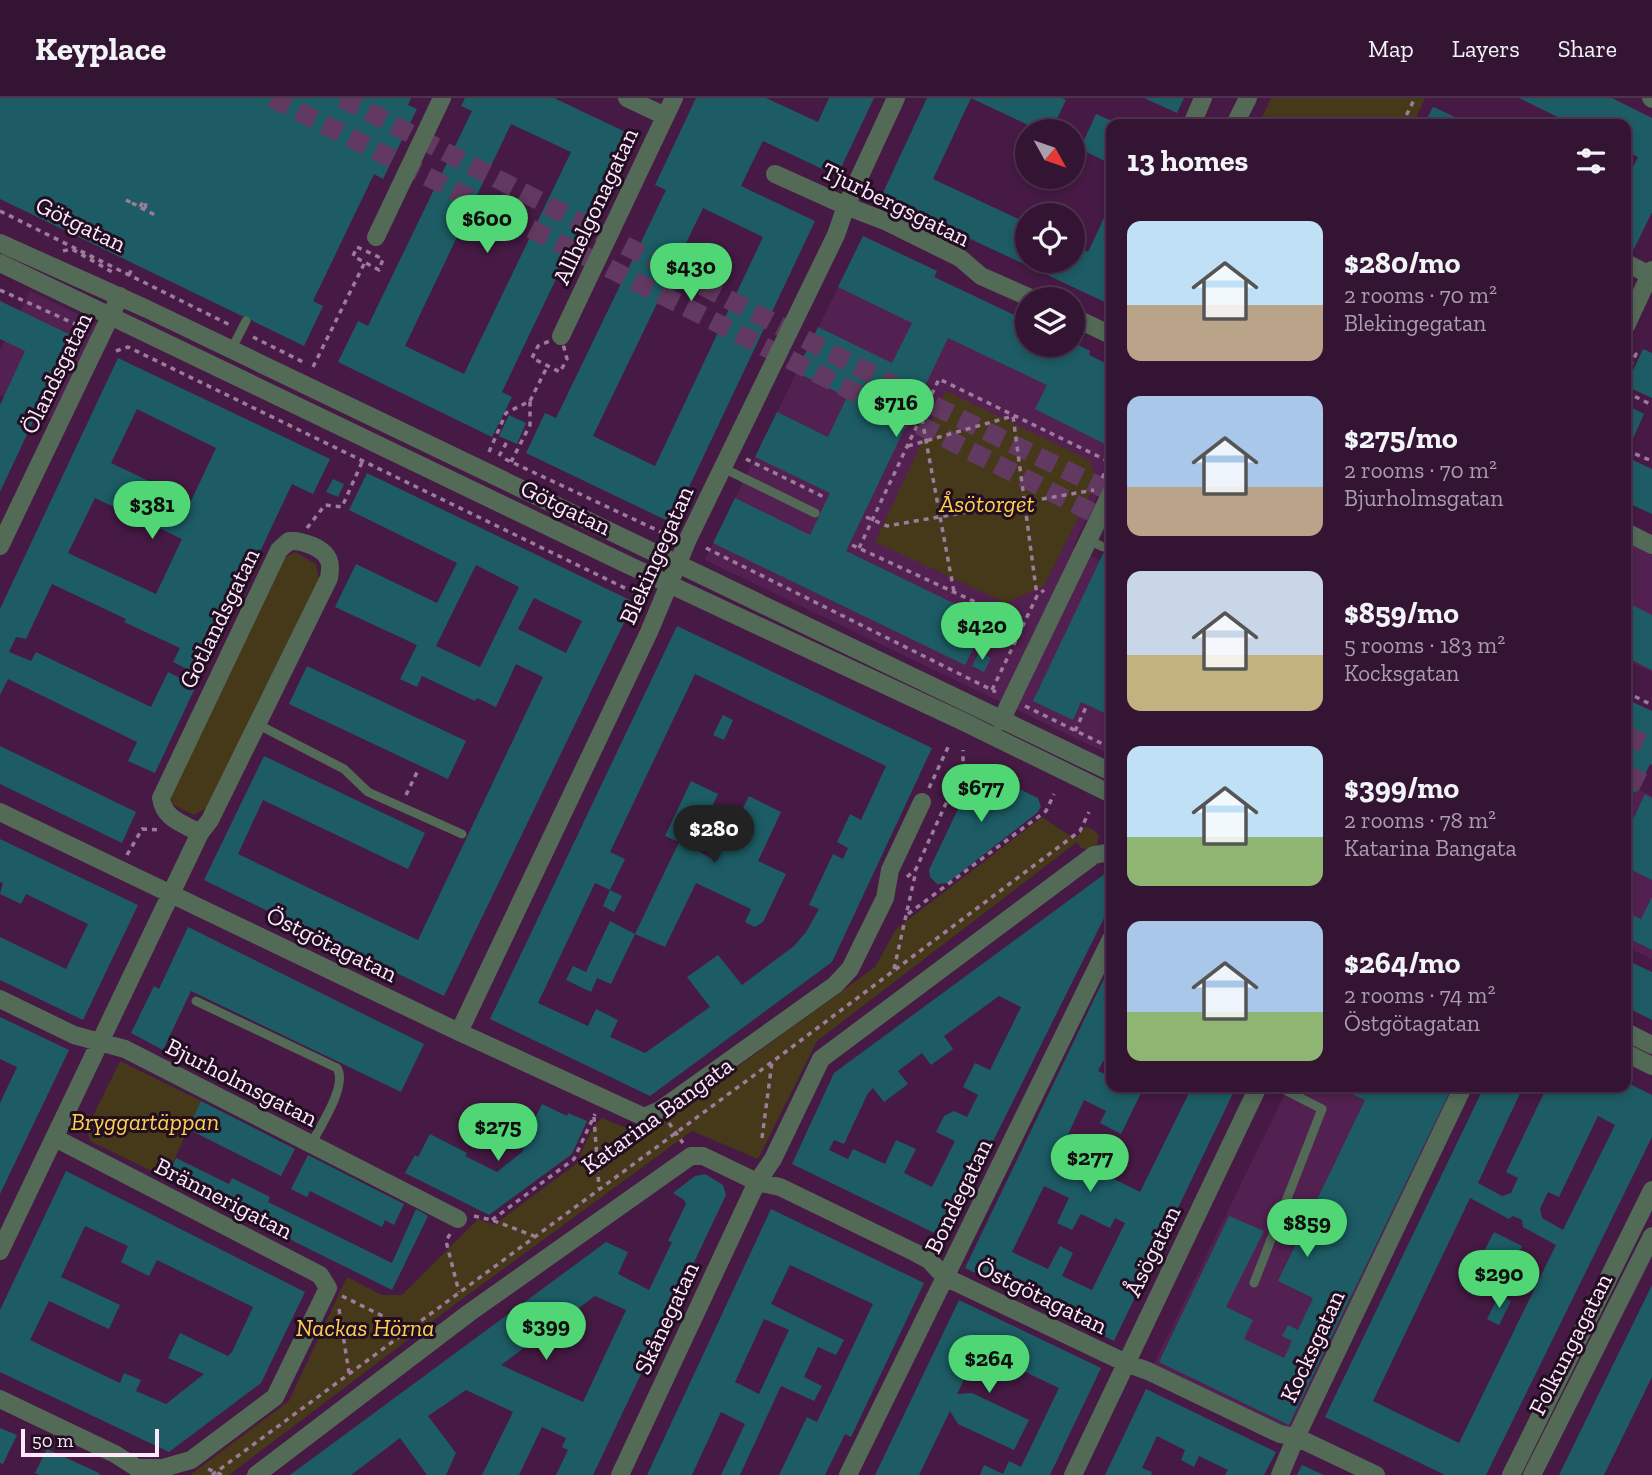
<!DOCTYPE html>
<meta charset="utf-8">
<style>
body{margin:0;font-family:"Zilla Slab",serif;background:#3c1d3b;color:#f1f3f6;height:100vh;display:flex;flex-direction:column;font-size:26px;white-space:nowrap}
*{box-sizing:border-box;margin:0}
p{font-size:23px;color:#a99eac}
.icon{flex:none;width:38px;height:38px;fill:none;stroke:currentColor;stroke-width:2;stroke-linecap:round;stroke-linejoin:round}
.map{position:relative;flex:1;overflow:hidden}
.sheet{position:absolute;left:1106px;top:21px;width:525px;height:973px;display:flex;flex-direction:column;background:#341433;border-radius:14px;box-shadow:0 4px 10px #0003,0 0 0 2px #4e334e}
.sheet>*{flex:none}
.needle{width:46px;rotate:130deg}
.buttons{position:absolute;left:1015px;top:21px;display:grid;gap:14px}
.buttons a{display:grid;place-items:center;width:70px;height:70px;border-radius:50%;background:#341433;box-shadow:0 4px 10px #0003,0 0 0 2px #4e334e;font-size:35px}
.scale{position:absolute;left:21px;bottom:18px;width:138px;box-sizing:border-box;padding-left:7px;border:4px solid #ffe8fc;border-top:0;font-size:19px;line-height:24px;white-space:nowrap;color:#ffe8fc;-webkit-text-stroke:5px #220e21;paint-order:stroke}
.price{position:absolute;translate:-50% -60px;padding:0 16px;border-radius:24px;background:#50d674;color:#111;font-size:23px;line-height:46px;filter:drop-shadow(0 2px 4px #0008)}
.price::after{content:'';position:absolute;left:50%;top:42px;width:21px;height:16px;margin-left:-10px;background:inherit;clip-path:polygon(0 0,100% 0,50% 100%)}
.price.active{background:#222;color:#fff}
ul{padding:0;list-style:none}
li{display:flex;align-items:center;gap:21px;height:175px;padding:0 21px}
li span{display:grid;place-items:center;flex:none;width:196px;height:140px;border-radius:14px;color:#555}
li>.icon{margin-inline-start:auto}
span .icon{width:84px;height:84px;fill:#fffc;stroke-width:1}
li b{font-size:30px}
h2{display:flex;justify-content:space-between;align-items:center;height:84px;padding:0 21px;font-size:30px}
header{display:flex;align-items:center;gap:42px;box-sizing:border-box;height:98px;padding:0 35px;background:#341433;border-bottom:2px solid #4e334e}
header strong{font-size:33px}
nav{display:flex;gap:38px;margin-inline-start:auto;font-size:24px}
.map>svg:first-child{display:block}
</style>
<header>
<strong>Keyplace</strong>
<nav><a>Map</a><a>Layers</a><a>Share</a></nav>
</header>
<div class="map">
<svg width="1652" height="1377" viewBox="0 0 1652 1377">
<rect width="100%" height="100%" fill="#461a44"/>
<path fill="#532151" d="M 863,138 L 937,173 L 935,179 L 1027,223 L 1027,247 L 1073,247 L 1073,244 L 1090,253 L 1089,257 L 1111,268 L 1111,369 L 1073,449 L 1111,468 L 1111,657 L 705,462 Z
M 30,193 L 103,228 L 58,324 L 0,297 L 0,252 Z
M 1626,432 L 1652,445 L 1652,574 L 1626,562 Z
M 1626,686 L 1652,698 L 1652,861 L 1626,849 Z
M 1288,989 L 1465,989 L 1298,1338 L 1150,1274 Z"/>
<path fill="#453919" d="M 1271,0 L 1425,0 L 1413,26 L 1259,26 Z
M 946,293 L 1089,362 L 1097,383 L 1044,488 L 1006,505 L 875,444 Z
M 295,454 L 316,466 L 319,482 L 208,709 L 194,717 L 172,706 L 170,692 L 281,461 Z
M 1042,719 L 1075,741 L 1085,729 L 1094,732 L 1099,738 L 1097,747 L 1088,752 L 1080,749 L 1077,744 L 817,943 L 758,1061 L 692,1033 L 458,1204 L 229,1377 L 190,1377 L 289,1303 L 347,1179 L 382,1197 L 402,1197 L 478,1121 L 494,1127 L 576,1066 L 593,1029 L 602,1020 L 644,1037 L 875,869 L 896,831 Z
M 120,963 L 201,1003 L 166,1080 L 90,1043 L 87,1030 Z"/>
<path fill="#1d5c65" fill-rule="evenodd" d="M 0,0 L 411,0 L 408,7 L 417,11 L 383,81 L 374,76 L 313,203 L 323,208 L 304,248 L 0,101 Z
M 465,0 L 554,0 L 636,39 L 619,76 L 609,71 L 531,233 L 502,294 L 512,299 L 492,339 L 338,264 L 358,223 L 368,228 L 472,13 L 461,8 ZM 511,26 L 571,54 L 464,276 L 405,248 Z
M 696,0 L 766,0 L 818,24 L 829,0 L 874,0 L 837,78 L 763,43 L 752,65 L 741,88 L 815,123 L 672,425 L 526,355 L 545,315 L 556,320 L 642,142 L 666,92 L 655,87 ZM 703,110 L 763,139 L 655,368 L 593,338 Z
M 927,0 L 1062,0 L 1066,2 L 1051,33 L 1041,33 L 971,0 L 933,81 L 1027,125 L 1027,163 L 1073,163 L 1073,146 L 1088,154 L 1111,105 L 1111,200 L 1109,206 L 881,99 Z
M 1144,0 L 1184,0 L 1177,15 Z
M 1519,0 L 1612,0 L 1652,20 L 1652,114 L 1634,151 L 1626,147 L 1626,83 L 1638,59 L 1626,53 L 1626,26 L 1572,26 Z
M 1433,9 L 1436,10 L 1469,26 L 1424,26 Z
M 1096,16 L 1119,26 L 1111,26 L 1111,66 L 1080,51 Z
M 863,138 L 937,173 L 934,179 L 1027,223 L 1027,247 L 1073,247 L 1073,244 L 1090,253 L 1089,257 L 1111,268 L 1111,349 L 1035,311 L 1047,287 L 948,240 L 846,453 L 982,519 L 970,545 L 975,547 L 965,567 L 713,445 L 735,400 L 810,437 L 830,395 L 755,359 L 777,314 L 828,339 L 847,299 L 796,274 L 818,229 L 892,265 L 912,225 L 838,189 Z
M 0,203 L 73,238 L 0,394 L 0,307 L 25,253 L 0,241 Z
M 1643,251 L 1652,255 L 1652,300 L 1626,288 Z
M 118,260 L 330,361 L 313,396 L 292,386 L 201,578 L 173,564 L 180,550 L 124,524 L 126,521 L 52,486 L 26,541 L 16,539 L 9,554 L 31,563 L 36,554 L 151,609 L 168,574 L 196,588 L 155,675 L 128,663 L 137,644 L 8,581 L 0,597 L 0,511 ZM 137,311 L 216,350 L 191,403 L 111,365 ZM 95,400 L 182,441 L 156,496 L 68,455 Z
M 1628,308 L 1644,316 L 1632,343 L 1626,340 Z
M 509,317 L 526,325 L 517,346 L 499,338 Z
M 1626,359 L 1652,371 L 1652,416 L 1626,404 Z
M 367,375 L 634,504 L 444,898 L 204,782 L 264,658 L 425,735 L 408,771 L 263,702 L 238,756 L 418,842 L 543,579 L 516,566 L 496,609 L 477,600 L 475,603 L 422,578 L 417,589 L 400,581 L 417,547 L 335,509 L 356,466 L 437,505 L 457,465 L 349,412 ZM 476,467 L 519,489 L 480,569 L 436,548 ZM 534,500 L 582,523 L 566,555 L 518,531 Z
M 333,381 L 344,386 L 338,399 L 326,394 Z
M 1111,439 L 1111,618 L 1081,604 L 1073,622 L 1033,603 Z
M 1626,504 L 1652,517 L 1652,572 L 1626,559 Z
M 677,528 L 932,650 L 832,864 L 650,998 L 490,921 ZM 695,576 L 886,668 L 861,722 L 850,716 L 837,744 L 848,750 L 843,761 L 833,756 L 809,807 L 819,811 L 806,834 L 794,848 L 742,887 L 718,857 L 687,879 L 710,909 L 645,955 L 610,939 L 618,922 L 596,911 L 588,928 L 538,905 L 595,785 L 610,792 L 625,761 L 610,754 Z
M 979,554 L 991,560 L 984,574 L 972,568 Z
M 307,568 L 466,643 L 448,681 L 289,606 Z
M 1626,601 L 1652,613 L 1652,667 L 1650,666 L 1636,695 L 1626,690 Z
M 723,617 L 733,622 L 724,642 L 713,637 Z
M 0,648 L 136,714 L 122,745 L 0,686 Z
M 977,671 L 1038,700 L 1041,709 L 1037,715 L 947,785 L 937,786 L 930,779 L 929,772 Z
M 691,683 L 718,696 L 692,750 L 717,763 L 749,698 L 781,714 L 758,763 L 786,776 L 763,824 L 755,829 L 745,824 L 751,811 L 696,785 L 665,849 L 635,836 L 679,744 L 665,738 Z
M 1645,696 L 1652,700 L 1652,782 L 1626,769 L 1626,736 Z
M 0,741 L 138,807 L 83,922 L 0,882 L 0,839 L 66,871 L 88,826 L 26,796 L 21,806 L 0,796 L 3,785 L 0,784 Z
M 1110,772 L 1111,806 L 945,1140 L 792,1066 L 834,975 ZM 999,898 L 1021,909 L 990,972 L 975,965 L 963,989 L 978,997 L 967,1019 L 954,1013 L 944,1018 L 936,1034 L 955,1043 L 932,1089 L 904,1075 L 916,1051 L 896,1042 L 885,1066 L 853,1051 L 848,1061 L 829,1052 L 834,1042 L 844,1046 L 868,995 L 873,990 L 884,1004 L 908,986 L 898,973 L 922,955 L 931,967 L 953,951 L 944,938 Z
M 610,792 L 622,798 L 614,814 L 603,808 Z
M 1652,799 L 1652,852 L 1632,842 L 1633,839 L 1626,836 L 1626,814 L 1641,821 Z
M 610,823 L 635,836 L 611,886 L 597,880 L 591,894 L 566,882 L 573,868 L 586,874 Z
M 188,829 L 424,946 L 401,994 L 191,893 L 163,952 L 131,935 L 154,888 L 159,891 Z
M 1626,862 L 1652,874 L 1652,922 L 1626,909 Z
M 1111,866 L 1111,968 L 1103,963 L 1098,973 L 1111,979 L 1111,989 L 1144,989 L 1121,1036 L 1100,1025 L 1106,1013 L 1084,1002 L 1060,1054 L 1140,1094 L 1192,989 L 1236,989 L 1114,1243 L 965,1170 ZM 1044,1088 L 1069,1100 L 1057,1125 L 1072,1132 L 1081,1116 L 1110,1130 L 1115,1120 L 1125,1125 L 1092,1192 L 1062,1178 L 1073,1155 L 1060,1148 L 1048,1171 L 1012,1154 Z
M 0,919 L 69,952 L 0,1096 L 0,1005 L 17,969 L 0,961 Z
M 1626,984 L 1652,997 L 1652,1039 L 1486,1377 L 1445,1377 L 1325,1319 L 1484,989 L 1523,989 L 1478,1085 L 1502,1098 L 1511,1095 L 1518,1080 L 1506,1074 L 1545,993 L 1536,989 L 1626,989 ZM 1598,1018 L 1615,1027 L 1563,1132 L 1542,1120 L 1540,1111 L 1548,1094 L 1559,1099 ZM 1470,1100 L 1509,1121 L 1513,1118 L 1522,1122 L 1523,1129 L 1556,1147 L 1459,1345 L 1373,1303 Z
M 1356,989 L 1452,989 L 1289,1327 L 1159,1264 L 1229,1118 L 1264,1133 L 1226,1209 L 1253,1222 L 1244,1241 L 1284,1260 L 1292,1243 L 1282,1238 L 1288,1227 L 1298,1232 L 1313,1200 L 1278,1183 L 1365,1002 L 1352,996 Z
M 201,1003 L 295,1051 L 281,1078 L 188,1031 Z
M 542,1006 L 567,1018 L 568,1015 L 587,1023 L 572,1056 L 489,1117 L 405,1075 L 415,1057 L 418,1059 L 430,1036 L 467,1055 L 465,1058 L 497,1074 L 522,1054 L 528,1042 L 527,1037 Z
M 308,1057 L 404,1106 L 394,1127 L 385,1122 L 382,1129 L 310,1093 L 307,1099 L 291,1091 Z
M 176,1060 L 229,1086 L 232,1080 L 270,1099 L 268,1104 L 392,1165 L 416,1111 L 428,1118 L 392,1192 L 166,1080 Z
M 66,1073 L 305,1194 L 261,1285 L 169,1354 L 0,1274 L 0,1212 ZM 85,1128 L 128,1148 L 121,1164 L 149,1178 L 157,1162 L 253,1209 L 232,1254 L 228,1258 L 180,1235 L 168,1260 L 204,1276 L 166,1306 L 136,1293 L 141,1282 L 124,1275 L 120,1285 L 30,1242 L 49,1203 L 109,1231 L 120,1207 L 61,1179 Z
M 705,1076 L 723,1087 L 726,1097 L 593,1377 L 556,1377 L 568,1352 L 562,1349 L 566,1340 L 542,1329 L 519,1377 L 482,1377 L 513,1314 L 466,1292 L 428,1318 L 456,1355 L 446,1377 L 427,1377 L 400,1340 L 351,1377 L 290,1377 L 606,1144 L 628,1154 L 618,1176 L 649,1192 L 672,1144 L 668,1143 L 686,1106 L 684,1102 L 673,1095 L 695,1078 ZM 595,1198 L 626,1212 L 583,1304 L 501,1267 Z
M 771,1111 L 924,1185 L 851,1339 L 845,1336 L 825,1377 L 779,1377 L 807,1319 L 817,1324 L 873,1206 L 790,1167 L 771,1206 L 844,1242 L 836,1257 L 818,1249 L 804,1279 L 822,1288 L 814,1303 L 781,1288 L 740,1377 L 721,1377 L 745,1326 L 721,1314 L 692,1377 L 647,1377 ZM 764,1221 L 789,1232 L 759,1296 L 735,1284 Z
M 1494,1134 L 1522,1148 L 1503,1185 L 1475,1171 Z
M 1652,1187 L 1652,1279 L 1604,1377 L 1559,1377 Z
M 1499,1197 L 1511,1203 L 1499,1227 L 1487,1221 Z
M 959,1202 L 1101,1270 L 1050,1377 L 980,1377 L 984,1367 L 1003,1376 L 1009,1363 L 1021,1369 L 1059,1290 L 979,1252 L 957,1296 L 972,1295 L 1029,1322 L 1014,1352 L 958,1326 L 950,1313 L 919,1377 L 875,1377 Z
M 1146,1291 L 1276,1354 L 1264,1377 L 1225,1377 L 1228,1372 L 1199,1358 L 1194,1369 L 1181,1362 L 1185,1352 L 1157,1338 L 1142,1370 L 1152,1374 L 1151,1377 L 1105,1377 Z
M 0,1330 L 17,1337 L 3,1366 L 0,1365 Z
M 47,1351 L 99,1375 L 100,1377 L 39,1377 L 35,1375 Z
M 1302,1367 L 1324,1377 L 1297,1377 Z"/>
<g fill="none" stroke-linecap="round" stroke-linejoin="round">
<path stroke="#623960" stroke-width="19" stroke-dasharray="19 10" stroke-linecap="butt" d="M 272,0 L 1111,424
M 342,0 L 914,298 L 1111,394
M 1626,637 L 1652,650
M 1626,676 L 1652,689"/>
<path stroke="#9d7b9b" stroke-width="3.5" stroke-dasharray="5 5" stroke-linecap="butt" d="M 1402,26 L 1415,0
M 126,102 L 134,106
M 132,105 L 157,118
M 140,109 L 143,104 L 146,104 L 145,112
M 0,113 L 230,227
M 357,149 L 383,161 L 379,172 L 353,158 Z
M 63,153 L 72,151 L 112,174
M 129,177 L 132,170
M 0,192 L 82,229 L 83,232
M 561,238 L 567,261 L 560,274 L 532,260 L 538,248 Z
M 253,239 L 305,265
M 1626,251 L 1636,256 L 1626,277
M 116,253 L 128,249 L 633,494 L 642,502
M 313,269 L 365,164
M 1626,294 L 1652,307
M 530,303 L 548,267
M 922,321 L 954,494
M 908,348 L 1013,318 L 1037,498
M 1626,352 L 1652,363
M 489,354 L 506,315 L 530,303 L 530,327 L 511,364
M 499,358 L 508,342
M 505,361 L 661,434 L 671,433
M 746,361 L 826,400
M 1102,380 L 1110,365
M 866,419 L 887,428 L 1094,392
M 307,430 L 325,407 L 342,409 L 363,362
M 852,447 L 1023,526
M 706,450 L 996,594
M 859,450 L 939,281 L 1110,364
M 992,592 L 1037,498 L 1044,492
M 1626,594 L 1652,607
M 1025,608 L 1111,650
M 1075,633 L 1087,607
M 929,690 L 950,645
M 406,697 L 419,670
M 127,757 L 142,731 L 160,732
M 907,779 L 916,771 L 963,668 L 963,652
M 908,816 L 1046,713 L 1054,696
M 894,871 L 916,773
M 594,1019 L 599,1090
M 669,1025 L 683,1045
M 762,1040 L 772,964
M 474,1118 L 492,1122 L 534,1138
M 492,1122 L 574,1061 L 595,1016
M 450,1136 L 446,1143 L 459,1194
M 342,1198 L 409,1231
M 339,1211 L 349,1275
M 208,1371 L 222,1377
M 212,1377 L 772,964 L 1080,733 L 1089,714"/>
<path stroke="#536a57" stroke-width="9" d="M 231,252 L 246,223
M 723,370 L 815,415
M 1089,442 L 1103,449
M 257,626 L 344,671 L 368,694 L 462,736
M 196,903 L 337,970 C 348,987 320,1029 311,1046
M 1254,1185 L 1322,1011 L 1279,989"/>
<path stroke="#536a57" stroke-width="18" d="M 627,0 L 665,18
M 1651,0 L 1652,1
M 1192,26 L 1203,0
M 1235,26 L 1248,0
M 775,76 L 846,108 L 885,123 L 960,160 L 981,178 L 1033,201
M 376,139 L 442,0
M 1626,165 L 1650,177
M 1073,219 L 1111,237
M 1626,228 L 1652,172
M 561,238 L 674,0
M 1626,434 L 1652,447
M 289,443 C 302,442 325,450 329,463 C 331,468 330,474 329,480 L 210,722 L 200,735 C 182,725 164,721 161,700 L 279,452 Z
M 0,448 L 120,198
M 1001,623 L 1111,395
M 0,714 L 459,934 L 644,1019 L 660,1012 L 835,887 L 850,871 L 885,800 L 890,772 L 922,704
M 0,901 L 74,937 L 125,951 L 458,1121
M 459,934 L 649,534 L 688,441 L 836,137 L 846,108 L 896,0
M 55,1040 L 320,1177 L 328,1190 L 275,1299 L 191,1362 L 163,1370 L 137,1370
M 0,1153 L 200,735
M 0,1301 L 115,1356 L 145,1375
M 256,1377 L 469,1215 L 691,1058 L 703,1058 L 757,1084 L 780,1089 L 914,1154 L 929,1162 L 945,1179 L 1126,1265 L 1148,1273 L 1280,1336 L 1296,1339 L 1376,1377
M 620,1377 L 757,1084 L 773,1061 L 821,961 L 1094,757 L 1111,754
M 848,1377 L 1111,841
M 1073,1377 L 1258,989
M 1280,1377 L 1296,1339 L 1463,989"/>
<path stroke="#536a57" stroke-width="18" d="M 0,145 L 147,211 L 1111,674
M 0,165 L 626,466 L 962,623 L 1111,696
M 1626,934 L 1652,947
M 1626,955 L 1652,968
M 1511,1377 L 1652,1092
M 1532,1377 L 1652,1138"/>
</g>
<g text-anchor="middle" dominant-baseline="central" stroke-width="6" stroke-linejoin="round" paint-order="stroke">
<g font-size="24" fill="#ffe8fc" stroke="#220e21">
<text transform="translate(896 106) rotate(26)">Tjurbergsgatan</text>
<text transform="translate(595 108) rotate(-65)">Allhelgonagatan</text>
<text transform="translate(81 126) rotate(26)">Götgatan</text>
<text transform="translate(56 275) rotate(-64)">Ölandsgatan</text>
<text transform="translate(566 409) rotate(26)">Götgatan</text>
<text transform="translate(656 457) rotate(-66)">Blekingegatan</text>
<text transform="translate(219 520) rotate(-64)">Gotlandsgatan</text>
<text transform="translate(332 846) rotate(26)">Östgötagatan</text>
<text transform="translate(242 984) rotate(27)">Bjurholmsgatan</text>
<text transform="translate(657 1017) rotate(-36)">Katarina Bangata</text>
<text transform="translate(958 1098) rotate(-64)">Bondegatan</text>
<text transform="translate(224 1100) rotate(27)">Brännerigatan</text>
<text transform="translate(1152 1153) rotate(-64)">Åsögatan</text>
<text transform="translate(1042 1198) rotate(26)">Östgötagatan</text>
<text transform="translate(666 1220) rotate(-65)">Skånegatan</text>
<text transform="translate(1570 1246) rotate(-63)">Folkungagatan</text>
<text transform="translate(1312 1248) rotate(-65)">Kocksgatan</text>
</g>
<g font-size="24" font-style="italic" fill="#fed04e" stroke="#220e21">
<text x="987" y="405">Åsötorget</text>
<text x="145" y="1023">Bryggartäppan</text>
<text x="365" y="1229">Nackas Hörna</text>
</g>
</g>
</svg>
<div class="buttons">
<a><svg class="needle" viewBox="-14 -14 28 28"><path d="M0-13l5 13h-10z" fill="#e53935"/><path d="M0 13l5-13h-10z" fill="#a99eac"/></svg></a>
<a><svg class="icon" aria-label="locate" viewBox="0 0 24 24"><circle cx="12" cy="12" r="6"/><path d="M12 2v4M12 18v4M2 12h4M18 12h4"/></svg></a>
<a><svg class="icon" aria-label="layers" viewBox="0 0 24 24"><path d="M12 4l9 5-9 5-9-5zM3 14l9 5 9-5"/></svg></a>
</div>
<div class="scale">50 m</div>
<b class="price" style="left:487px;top:157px">$600</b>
<b class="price" style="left:691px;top:205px">$430</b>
<b class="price" style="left:896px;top:341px">$716</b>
<b class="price" style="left:152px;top:443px">$381</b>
<b class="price" style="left:982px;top:564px">$420</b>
<b class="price" style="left:981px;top:726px">$677</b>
<b class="price active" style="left:714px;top:767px">$280</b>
<b class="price" style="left:498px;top:1065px">$275</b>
<b class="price" style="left:1090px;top:1096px">$277</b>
<b class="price" style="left:1307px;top:1161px">$859</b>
<b class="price" style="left:1499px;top:1212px">$290</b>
<b class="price" style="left:546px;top:1264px">$399</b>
<b class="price" style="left:989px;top:1297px">$264</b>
<section class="sheet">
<h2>13 homes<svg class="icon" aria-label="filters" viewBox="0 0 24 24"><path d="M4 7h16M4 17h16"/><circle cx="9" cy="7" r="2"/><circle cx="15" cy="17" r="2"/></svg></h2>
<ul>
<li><span style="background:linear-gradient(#bfe0f5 60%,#b9a48a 0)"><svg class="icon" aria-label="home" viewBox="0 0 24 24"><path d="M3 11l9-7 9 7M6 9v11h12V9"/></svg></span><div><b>$280/mo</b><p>2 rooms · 70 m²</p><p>Blekingegatan</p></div></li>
<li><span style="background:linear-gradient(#a9c7e8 65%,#b9a48a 0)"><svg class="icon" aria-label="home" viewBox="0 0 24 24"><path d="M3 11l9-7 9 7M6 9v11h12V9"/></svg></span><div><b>$275/mo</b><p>2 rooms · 70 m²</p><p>Bjurholmsgatan</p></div></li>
<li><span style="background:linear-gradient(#c9d6e8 60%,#c2b280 0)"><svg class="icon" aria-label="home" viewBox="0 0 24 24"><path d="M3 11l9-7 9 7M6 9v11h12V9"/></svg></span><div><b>$859/mo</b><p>5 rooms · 183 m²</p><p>Kocksgatan</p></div></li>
<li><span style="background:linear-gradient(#bfe0f5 65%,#8fb573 0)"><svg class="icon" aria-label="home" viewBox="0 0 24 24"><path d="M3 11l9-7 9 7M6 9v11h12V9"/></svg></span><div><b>$399/mo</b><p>2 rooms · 78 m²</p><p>Katarina Bangata</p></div></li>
<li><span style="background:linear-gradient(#a9c7e8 65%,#8fb573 0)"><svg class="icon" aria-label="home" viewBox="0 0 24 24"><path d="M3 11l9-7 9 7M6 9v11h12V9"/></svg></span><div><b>$264/mo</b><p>2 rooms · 74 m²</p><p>Östgötagatan</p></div></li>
</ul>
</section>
</div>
